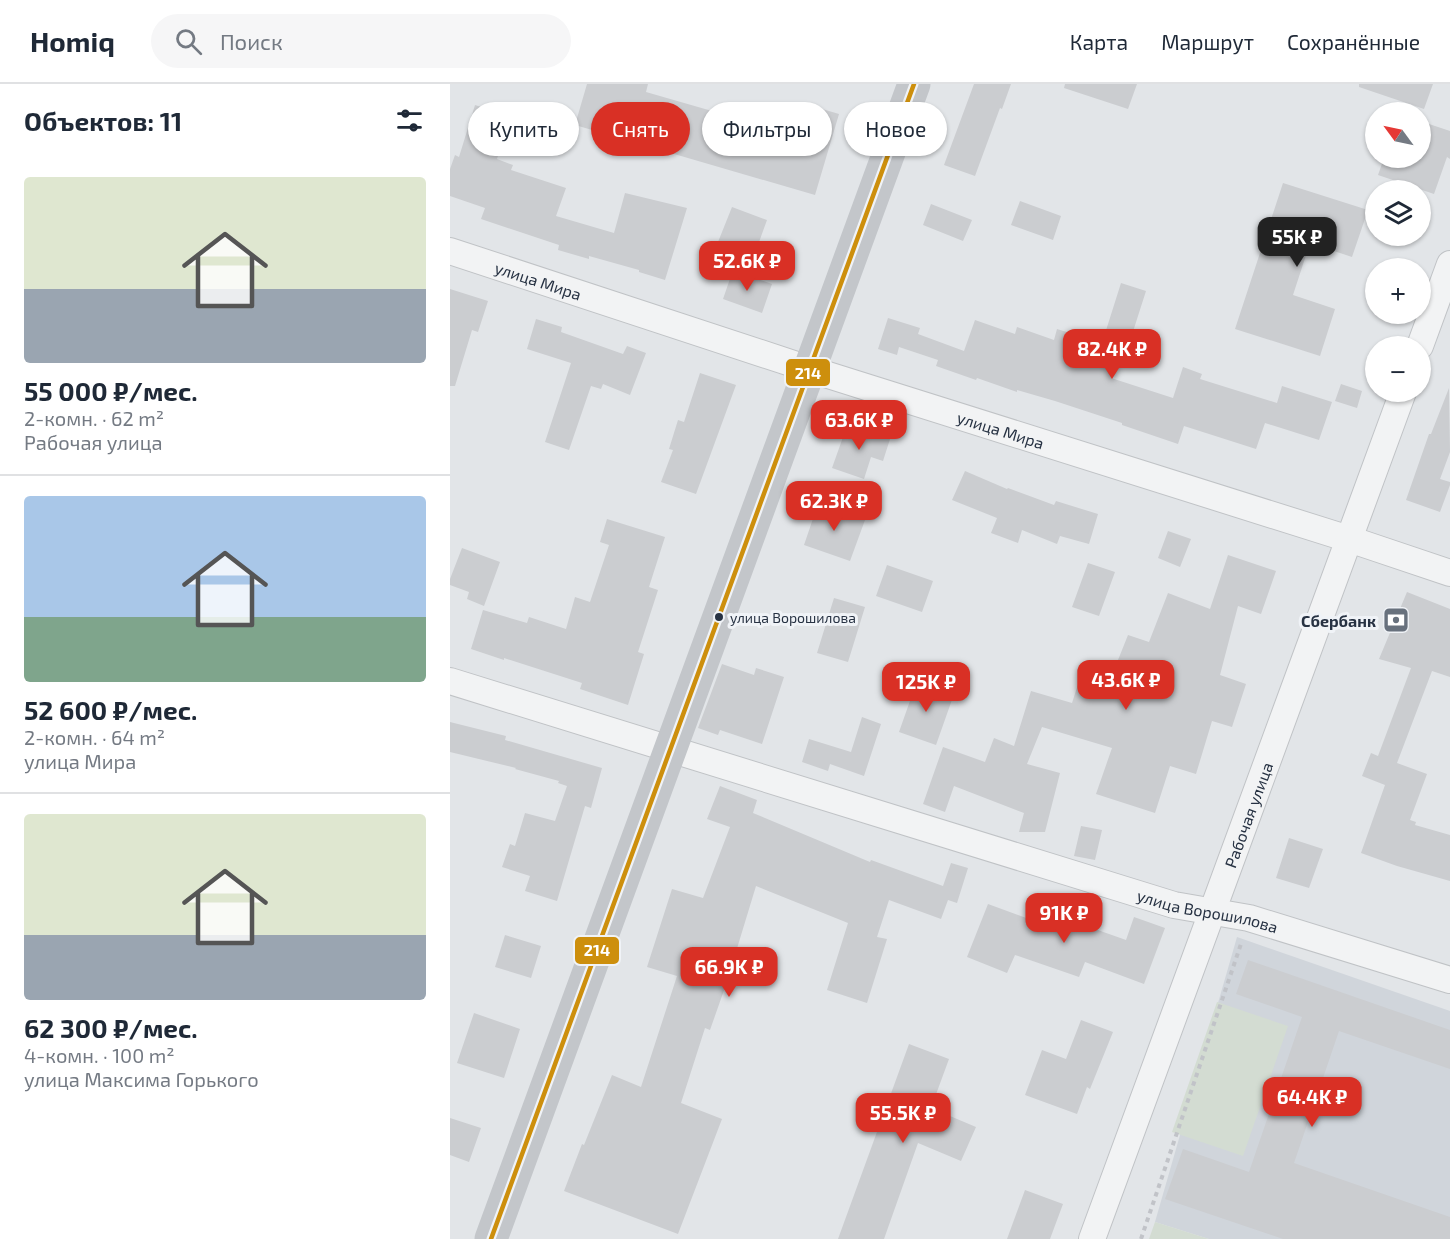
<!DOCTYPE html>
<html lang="ru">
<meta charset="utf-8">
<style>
body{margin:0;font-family:"Exo 2",sans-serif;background:#f6f6f7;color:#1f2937;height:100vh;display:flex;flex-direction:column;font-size:22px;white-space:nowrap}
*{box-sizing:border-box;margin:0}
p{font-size:20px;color:#747a83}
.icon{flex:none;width:33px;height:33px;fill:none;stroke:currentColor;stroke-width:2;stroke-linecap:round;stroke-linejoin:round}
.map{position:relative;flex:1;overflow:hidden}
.drawer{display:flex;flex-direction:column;background:#fff;width:450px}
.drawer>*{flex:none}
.banner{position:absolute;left:18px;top:18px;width:570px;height:54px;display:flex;gap:12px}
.needle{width:39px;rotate:303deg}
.controls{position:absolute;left:915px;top:18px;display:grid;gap:12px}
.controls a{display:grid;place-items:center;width:66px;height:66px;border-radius:50%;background:#fff;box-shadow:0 2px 4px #0004;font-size:30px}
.price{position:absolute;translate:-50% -51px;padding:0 14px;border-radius:12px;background:#d93025;color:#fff;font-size:20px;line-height:39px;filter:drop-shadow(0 2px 3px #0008)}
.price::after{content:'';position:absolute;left:50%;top:36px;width:18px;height:14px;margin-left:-9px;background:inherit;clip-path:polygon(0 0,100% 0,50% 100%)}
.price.selected{background:#222;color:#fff}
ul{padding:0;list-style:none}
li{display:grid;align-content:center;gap:12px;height:318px;padding:0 24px}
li+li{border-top:2px solid #e0e1e3}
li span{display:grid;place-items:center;height:186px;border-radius:6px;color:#555}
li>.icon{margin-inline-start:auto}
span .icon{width:108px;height:108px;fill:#fffc;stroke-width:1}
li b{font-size:26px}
h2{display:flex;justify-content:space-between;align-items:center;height:72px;padding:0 24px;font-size:26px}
.tag{padding:0 21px;border-radius:27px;background:#fff;box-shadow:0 2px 4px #0004;font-size:21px;line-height:54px}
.tag.selected{background:#d93025;color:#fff}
header{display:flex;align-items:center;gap:36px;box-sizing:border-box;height:84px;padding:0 30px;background:#fff;border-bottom:2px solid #e0e1e3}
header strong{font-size:28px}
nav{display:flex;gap:33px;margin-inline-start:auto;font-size:21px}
.search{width:420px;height:54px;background:#f6f6f7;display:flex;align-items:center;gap:15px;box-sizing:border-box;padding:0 21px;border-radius:33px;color:#747a83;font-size:22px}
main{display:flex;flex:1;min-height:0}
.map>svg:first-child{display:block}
</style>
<header>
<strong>Homiq</strong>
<div class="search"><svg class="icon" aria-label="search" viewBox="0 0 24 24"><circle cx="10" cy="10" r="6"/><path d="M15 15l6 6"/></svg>Поиск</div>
<nav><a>Карта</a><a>Маршрут</a><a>Сохранённые</a></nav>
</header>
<main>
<section class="drawer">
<h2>Объектов: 11<svg class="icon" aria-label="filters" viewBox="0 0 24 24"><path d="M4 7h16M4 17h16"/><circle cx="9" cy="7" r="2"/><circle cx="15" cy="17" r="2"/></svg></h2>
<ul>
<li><span style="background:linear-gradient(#dfe7d0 60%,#9aa5b1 0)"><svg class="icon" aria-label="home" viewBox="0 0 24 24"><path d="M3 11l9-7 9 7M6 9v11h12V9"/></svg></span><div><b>55 000 ₽/мес.</b><p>2-комн. · 62 m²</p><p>Рабочая улица</p></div></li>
<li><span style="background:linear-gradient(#a9c7e8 65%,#7fa58c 0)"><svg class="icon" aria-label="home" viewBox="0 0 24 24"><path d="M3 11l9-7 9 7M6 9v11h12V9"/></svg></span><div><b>52 600 ₽/мес.</b><p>2-комн. · 64 m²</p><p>улица Мира</p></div></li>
<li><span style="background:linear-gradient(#dfe7d0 65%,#9aa5b1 0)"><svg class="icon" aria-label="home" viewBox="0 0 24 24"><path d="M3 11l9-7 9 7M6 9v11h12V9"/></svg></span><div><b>62 300 ₽/мес.</b><p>4-комн. · 100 m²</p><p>улица Максима Горького</p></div></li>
</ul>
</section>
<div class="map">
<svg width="1000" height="1155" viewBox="0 0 1000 1155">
<rect width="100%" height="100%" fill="#e2e5e8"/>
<path fill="#d0d5db" d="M 787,853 L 1000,927 L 1000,1155 L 759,1155 L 705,1138 Z"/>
<path fill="#d3dcd2" d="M 767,918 L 838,942 L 793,1072 L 722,1048 Z
M 705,1138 L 759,1155 L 699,1155 Z"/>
<path fill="#cbcdd0" d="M 137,0 L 198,0 L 196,8 L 352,53 L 362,22 L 389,30 L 365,111 L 125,41 Z
M 524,0 L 561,0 L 552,25 L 550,24 L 525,92 L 494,81 Z
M 615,0 L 687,0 L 678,25 L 614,4 Z
M 909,0 L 983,0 L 974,25 L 909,3 Z
M 25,21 L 60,32 L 47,75 L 63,81 L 61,86 L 116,104 L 106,132 L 164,149 L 175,109 L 237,124 L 215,196 L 189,188 L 189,186 L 139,172 L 139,175 L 108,166 L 109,161 L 31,135 L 35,124 L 0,112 L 0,85 L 5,71 L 9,73 Z
M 970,37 L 1000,47 L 1000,75 L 997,73 L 984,110 L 928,91 L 934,74 L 970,74 Z
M 833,99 L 918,126 L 902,173 L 860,159 L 843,211 L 885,225 L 870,272 L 785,245 Z
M 570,117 L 611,132 L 603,156 L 561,141 Z
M 481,120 L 522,136 L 513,157 L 473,141 Z
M 282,123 L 317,136 L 304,172 L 268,158 Z
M 283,186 L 322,200 L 312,229 L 273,215 Z
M 671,199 L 696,207 L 679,260 L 673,258 L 661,294 L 723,314 L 733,283 L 752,290 L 750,295 L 827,319 L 832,302 L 882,318 L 869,356 L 815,339 L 806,365 L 734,342 L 728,360 L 672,341 L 672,339 L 605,317 L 567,306 L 567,308 L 527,294 L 526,296 L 486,282 L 488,276 L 449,263 L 447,271 L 428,265 L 438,234 L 470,244 L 468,250 L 514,267 L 525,236 L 565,250 L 567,243 L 604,256 L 607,245 L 652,259 Z
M 0,205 L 38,217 L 28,248 L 22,246 L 5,302 L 0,302 Z
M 86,235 L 112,243 L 111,248 L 173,270 L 177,262 L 196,269 L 180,311 L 153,300 L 151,305 L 141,302 L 119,366 L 95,358 L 121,279 L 77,265 Z
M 250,289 L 286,301 L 246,410 L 211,398 L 223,366 L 219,365 L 228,336 L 234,338 Z
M 891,300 L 912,307 L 907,324 L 885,317 Z
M 999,304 L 1000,368 L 990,395 L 1000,398 L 1000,401 L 990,428 L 956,416 L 979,350 L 981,350 Z
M 398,339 L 440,355 L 433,377 L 421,373 L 414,395 L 382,384 Z
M 515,387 L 557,405 L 558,404 L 604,421 L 606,417 L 648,430 L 639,460 L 610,452 L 607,460 L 572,446 L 568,459 L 541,449 L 547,434 L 502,416 Z
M 368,420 L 415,436 L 400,477 L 354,461 Z
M 157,435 L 215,453 L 199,503 L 208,506 L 188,568 L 194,570 L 178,621 L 130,605 L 132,599 L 54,574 L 54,576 L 21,565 L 33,526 L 77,539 L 79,533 L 116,545 L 125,513 L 140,518 L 159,461 L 150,458 Z
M 718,447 L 741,455 L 730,483 L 708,474 Z
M 12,464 L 50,478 L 34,522 L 17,515 L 19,508 L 0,501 L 0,495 Z
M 778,471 L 826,487 L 811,530 L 788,522 L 770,591 L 796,600 L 782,643 L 762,637 L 746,690 L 720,682 L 705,729 L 646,710 L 662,664 L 592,643 L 577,680 L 610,689 L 595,748 L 569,748 L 574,729 L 504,702 L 495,728 L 473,720 L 493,663 L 535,678 L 544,654 L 564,662 L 581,607 L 622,619 L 631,591 L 658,601 L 678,551 L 699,558 L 718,509 L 760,525 Z
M 638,479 L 665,488 L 649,532 L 622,523 Z
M 437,481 L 483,497 L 472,528 L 426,512 Z
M 957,508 L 1000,525 L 1000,593 L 982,587 L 947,679 L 977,690 L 960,736 L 966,738 L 965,741 L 1000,751 L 1000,797 L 947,782 L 911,769 L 935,701 L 912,692 L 921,669 L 928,672 L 961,584 L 929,575 Z
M 384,514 L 415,523 L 398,578 L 367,569 Z
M 272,580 L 304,591 L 306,584 L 334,593 L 312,660 L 270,646 L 268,651 L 248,644 Z
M 467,597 L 504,610 L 486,661 L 449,648 Z
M 412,633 L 431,640 L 414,692 L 380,680 L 378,687 L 352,678 L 359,655 L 401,668 Z
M 0,638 L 56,652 L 55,656 L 152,684 L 141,724 L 135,722 L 107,817 L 75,807 L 80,792 L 52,783 L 60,760 L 65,762 L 75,729 L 105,737 L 117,702 L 108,699 L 109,697 L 65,685 L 66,684 L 0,668 Z
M 270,702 L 307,716 L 303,729 L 420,778 L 421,776 L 493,802 L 501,779 L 518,784 L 507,819 L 498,816 L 491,835 L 439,816 L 427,853 L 437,855 L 417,919 L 377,906 L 398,839 L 306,802 L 285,871 L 293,874 L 286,894 L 279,892 L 260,946 L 255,944 L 231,1019 L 272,1035 L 228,1150 L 114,1107 L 132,1060 L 134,1061 L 162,991 L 191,1003 L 227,892 L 197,883 L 222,805 L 253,814 L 280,743 L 257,735 Z
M 631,742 L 652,746 L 645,776 L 624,772 Z
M 839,754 L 873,765 L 859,804 L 826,794 Z
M 538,820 L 590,839 L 594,827 L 676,856 L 684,833 L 715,844 L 694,900 L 635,878 L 629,893 L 565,871 L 557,889 L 517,873 Z
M 55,851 L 91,862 L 81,894 L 45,883 Z
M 798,876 L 1000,946 L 1000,985 L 889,947 L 844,1079 L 1000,1133 L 1000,1155 L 833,1155 L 715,1115 L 733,1065 L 799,1088 L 852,933 L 786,910 Z
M 24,929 L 70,945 L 54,994 L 7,979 Z
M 631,936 L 663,948 L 640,1005 L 637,1003 L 627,1030 L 575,1011 L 592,966 L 616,975 Z
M 459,960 L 499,975 L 481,1024 L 526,1043 L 511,1077 L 468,1059 L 434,1155 L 388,1155 Z
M 0,1034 L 31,1044 L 19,1078 L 0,1071 Z
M 575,1106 L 613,1120 L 600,1155 L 557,1155 Z"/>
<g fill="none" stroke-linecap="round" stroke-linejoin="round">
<defs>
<g id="minor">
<path id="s1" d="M 0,167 L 359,285 L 899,455 L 1000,489"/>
<path d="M 970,262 L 1000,180"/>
<path id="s2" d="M 0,597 L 724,821 L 799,834 L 1000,896"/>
<path id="s3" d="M 642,1155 L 953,308"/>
</g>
</defs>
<use href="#minor" stroke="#c0c3c6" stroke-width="28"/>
<path stroke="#c1c3c8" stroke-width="4" stroke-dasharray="4.5 4.5" stroke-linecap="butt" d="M 691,1155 L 792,857"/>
<use href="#minor" stroke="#f2f3f4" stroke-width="26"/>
<path stroke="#c3c6ca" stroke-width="33" d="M 41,1155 L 464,0"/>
<defs>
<path id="bus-1" d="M 41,1155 L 464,0"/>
</defs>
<use href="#bus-1" stroke="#f0f3f7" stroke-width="9"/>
<use href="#bus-1" stroke="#cd8f0d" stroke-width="4.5"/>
</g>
<defs>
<symbol id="bank-square" viewBox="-11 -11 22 22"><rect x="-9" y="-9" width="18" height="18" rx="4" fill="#68717d" stroke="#f0f3f7"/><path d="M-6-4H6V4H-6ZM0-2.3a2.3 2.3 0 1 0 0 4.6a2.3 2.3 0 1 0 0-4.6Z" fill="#fff"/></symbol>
</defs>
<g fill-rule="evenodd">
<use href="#bank-square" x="931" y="521" width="30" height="30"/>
</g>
<circle fill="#273243" stroke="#f0f3f7" stroke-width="2" cx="269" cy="533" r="5"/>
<g text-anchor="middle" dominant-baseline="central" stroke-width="6" stroke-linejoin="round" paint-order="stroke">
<g font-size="14" fill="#273243" stroke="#f0f3f7" text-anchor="start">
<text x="280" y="533">улица Ворошилова</text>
</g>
<g font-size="16" fill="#273243" stroke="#f0f3f7">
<text stroke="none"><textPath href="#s1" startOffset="93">улица Мира</textPath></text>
<text stroke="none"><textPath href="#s1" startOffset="579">улица Мира</textPath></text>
<text stroke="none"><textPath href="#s3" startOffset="452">Рабочая улица</textPath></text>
<text stroke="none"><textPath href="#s2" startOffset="792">улица Ворошилова</textPath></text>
</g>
<g font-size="16" font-weight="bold" fill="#273243" stroke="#f0f3f7" text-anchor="end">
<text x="926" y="536">Сбербанк</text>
</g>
</g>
<g stroke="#f0f3f7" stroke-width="2">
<rect x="335" y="274" width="46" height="29" rx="6" fill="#cd8f0d"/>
<rect x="124" y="852" width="46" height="29" rx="6" fill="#cd8f0d"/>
</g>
<g font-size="16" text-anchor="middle" font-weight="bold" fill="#fff">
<text x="358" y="295">214</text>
<text x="147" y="872">214</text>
</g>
</svg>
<div class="controls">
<a><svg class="needle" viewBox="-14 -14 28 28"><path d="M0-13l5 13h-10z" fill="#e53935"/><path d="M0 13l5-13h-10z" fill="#747a83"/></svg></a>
<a><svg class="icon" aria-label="layers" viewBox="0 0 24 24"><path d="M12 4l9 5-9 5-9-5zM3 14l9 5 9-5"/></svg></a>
<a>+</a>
<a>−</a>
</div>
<b class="price selected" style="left:847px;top:184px">55K ₽</b>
<b class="price" style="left:297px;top:208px">52.6K ₽</b>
<b class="price" style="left:662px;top:296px">82.4K ₽</b>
<b class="price" style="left:409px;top:367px">63.6K ₽</b>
<b class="price" style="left:384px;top:448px">62.3K ₽</b>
<b class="price" style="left:676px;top:627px">43.6K ₽</b>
<b class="price" style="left:476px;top:629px">125K ₽</b>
<b class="price" style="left:614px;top:860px">91K ₽</b>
<b class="price" style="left:279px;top:914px">66.9K ₽</b>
<b class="price" style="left:862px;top:1044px">64.4K ₽</b>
<b class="price" style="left:453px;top:1060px">55.5K ₽</b>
<div class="banner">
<a class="tag">Купить</a>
<a class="tag selected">Снять</a>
<a class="tag">Фильтры</a>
<a class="tag">Новое</a>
</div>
</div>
</main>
